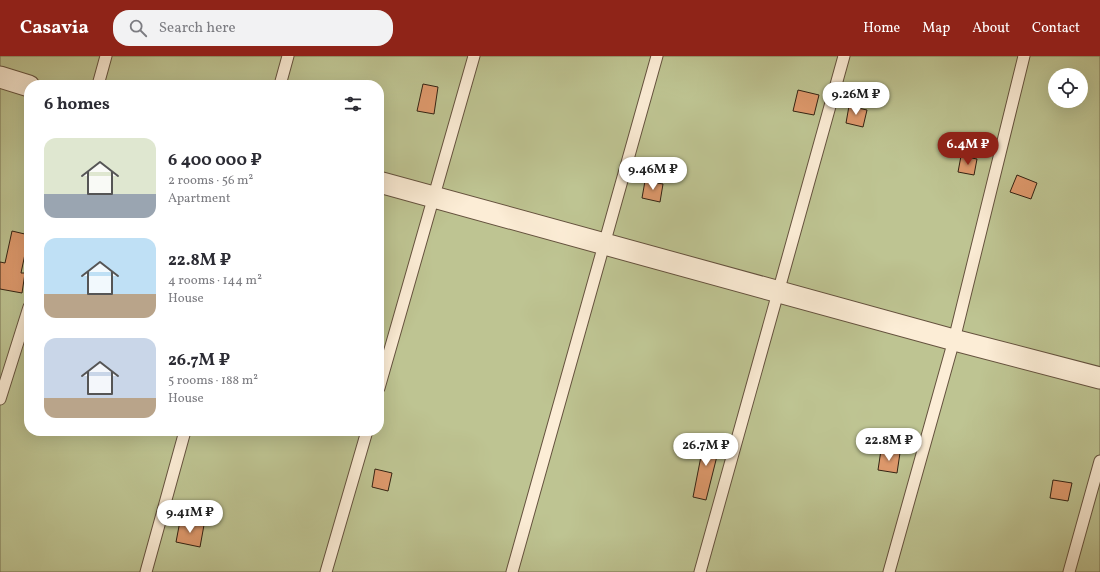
<!DOCTYPE html>
<meta charset="utf-8">
<style>
body{margin:0;font-family:Vollkorn,serif;background:#f2f2f3;color:#2b2b33;height:100vh;display:flex;flex-direction:column;font-size:15px;white-space:nowrap}
*{box-sizing:border-box;margin:0}
p{font-size:13px;color:#7c7c81}
.icon{flex:none;width:22px;height:22px;fill:none;stroke:currentColor;stroke-width:2;stroke-linecap:round;stroke-linejoin:round}
.map{position:relative;flex:1;overflow:hidden}
.details{position:absolute;left:24px;top:24px;width:360px;height:356px;display:flex;flex-direction:column;background:#fff;border-radius:16px;box-shadow:0 4px 16px #0002}
.details>*{flex:none}
.tools{position:absolute;left:1048px;top:12px;display:grid;gap:8px}
.tools a{display:grid;place-items:center;width:40px;height:40px;border-radius:50%;background:#fff;box-shadow:0 4px 16px #0002;font-size:20px}
.price{position:absolute;translate:-50% -34px;padding:0 9px;border-radius:14px;background:#fff;color:#222;font-size:13px;line-height:26px;filter:drop-shadow(0 1px 2px #0008)}
.price::after{content:'';position:absolute;left:50%;top:24px;width:12px;height:9px;margin-left:-6px;background:inherit;clip-path:polygon(0 0,100% 0,50% 100%)}
.price.on{background:#8f2418;color:#fff}
ul{padding:0;list-style:none}
li{display:flex;align-items:center;gap:12px;height:100px;padding:0 20px}
li span{display:grid;place-items:center;flex:none;width:112px;height:80px;border-radius:12px;color:#555}
li>.icon{margin-inline-start:auto}
span .icon{width:48px;height:48px;fill:#fffc;stroke-width:1}
li b{font-size:17px}
h2{display:flex;justify-content:space-between;align-items:center;height:48px;padding:0 20px;font-size:17px}
header{display:flex;align-items:center;gap:24px;box-sizing:border-box;height:56px;padding:0 20px;background:#8f2418;color:#fff}
header strong{font-size:19px}
nav{display:flex;gap:22px;margin-inline-start:auto;font-size:14px}
.search{width:280px;height:36px;background:#f2f2f3;display:flex;align-items:center;gap:10px;box-sizing:border-box;padding:0 14px;border-radius:16px;color:#7c7c81;font-size:15px}
.map>svg:first-child{display:block}
</style>
<header>
<strong>Casavia</strong>
<div class="search"><svg class="icon" aria-label="search" viewBox="0 0 24 24"><circle cx="10" cy="10" r="6"/><path d="M15 15l6 6"/></svg>Search here</div>
<nav><a>Home</a><a>Map</a><a>About</a><a>Contact</a></nav>
</header>
<div class="map">
<svg width="1100" height="516" viewBox="0 0 1100 516">
<rect width="100%" height="100%" fill="#fbe3c0"/>
<filter id="stains"><feTurbulence type="fractalNoise" baseFrequency=".005" numOctaves="4"/><feColorMatrix values="0 0 0 0 .2 0 0 0 0 .09 0 0 0 0 .02 0 0 0 .5 -.17"/></filter>
<radialGradient id="worn" r=".72"><stop offset=".6" stop-color="#630" stop-opacity="0"/><stop offset="1" stop-color="#630" stop-opacity=".3"/></radialGradient>
<path fill="#bec492" stroke="#787352" fill-rule="evenodd" d="M 0,0 L 1100,0 L 1100,516 L 0,516 ZM 1055,19 L 1081,19 L 1081,45 L 1055,45 ZM 29,29 L 379,29 L 379,375 L 29,375 Z"/>
<path fill="#de996c" stroke="#332212" d="M 423,28 L 438,31 L 434,58 L 417,55 Z
M 798,34 L 819,39 L 814,59 L 793,55 Z
M 849,50 L 867,54 L 863,71 L 846,67 Z
M 961,100 L 977,103 L 974,119 L 958,116 Z
M 1017,119 L 1037,127 L 1031,143 L 1010,136 Z
M 645,125 L 663,128 L 660,146 L 642,142 Z
M 12,175 L 29,179 L 21,217 L 25,217 L 22,237 L 0,233 L 0,206 L 5,207 Z
M 705,380 L 721,384 L 706,444 L 693,441 Z
M 881,394 L 900,397 L 897,417 L 878,414 Z
M 375,413 L 392,417 L 388,435 L 372,431 Z
M 1053,424 L 1072,427 L 1068,445 L 1050,442 Z
M 180,465 L 204,469 L 200,491 L 176,486 Z"/>
<g fill="none" stroke-linecap="round" stroke-linejoin="round">
<defs>
<path id="lane" d="M 98,29 L 106,0
M 280,29 L 288,0
M 379,332 L 474,0
M 0,343 L 29,251
M 146,516 L 185,375
M 326,516 L 367,375
M 512,516 L 657,0
M 700,516 L 844,0
M 889,516 L 954,284 L 1024,0
M 1069,516 L 1100,405"/>
<path id="street" d="M 0,21 L 29,30
M 379,126 L 954,284 L 1100,322"/>
</defs>
<use href="#lane" stroke="#65523e" stroke-width="13"/>
<use href="#street" stroke="#65523e" stroke-width="23"/>
<use href="#lane" stroke="#fcedd6" stroke-width="11"/>
<use href="#street" stroke="#fcedd6" stroke-width="21"/>
</g>
<rect width="100%" height="100%" filter="url(#stains)"/>
<rect width="100%" height="100%" fill="url(#worn)"/>
</svg>
<div class="tools">
<a><svg class="icon" aria-label="locate" viewBox="0 0 24 24"><circle cx="12" cy="12" r="6"/><path d="M12 2v4M12 18v4M2 12h4M18 12h4"/></svg></a>
</div>
<b class="price" style="left:856px;top:60px">9.26M ₽</b>
<b class="price on" style="left:968px;top:110px">6.4M ₽</b>
<b class="price" style="left:653px;top:135px">9.46M ₽</b>
<b class="price" style="left:889px;top:406px">22.8M ₽</b>
<b class="price" style="left:706px;top:411px">26.7M ₽</b>
<b class="price" style="left:190px;top:478px">9.41M ₽</b>
<section class="details">
<h2>6 homes<svg class="icon" aria-label="filters" viewBox="0 0 24 24"><path d="M4 7h16M4 17h16"/><circle cx="9" cy="7" r="2"/><circle cx="15" cy="17" r="2"/></svg></h2>
<ul>
<li><span style="background:linear-gradient(#dfe7d0 70%,#9aa5b1 0)"><svg class="icon" aria-label="home" viewBox="0 0 24 24"><path d="M3 11l9-7 9 7M6 9v11h12V9"/></svg></span><div><b>6 400 000 ₽</b><p>2 rooms · 56 m²</p><p>Apartment</p></div></li>
<li><span style="background:linear-gradient(#bfe0f5 70%,#b9a48a 0)"><svg class="icon" aria-label="home" viewBox="0 0 24 24"><path d="M3 11l9-7 9 7M6 9v11h12V9"/></svg></span><div><b>22.8M ₽</b><p>4 rooms · 144 m²</p><p>House</p></div></li>
<li><span style="background:linear-gradient(#c9d6e8 75%,#b9a48a 0)"><svg class="icon" aria-label="home" viewBox="0 0 24 24"><path d="M3 11l9-7 9 7M6 9v11h12V9"/></svg></span><div><b>26.7M ₽</b><p>5 rooms · 188 m²</p><p>House</p></div></li>
</ul>
</section>
</div>
